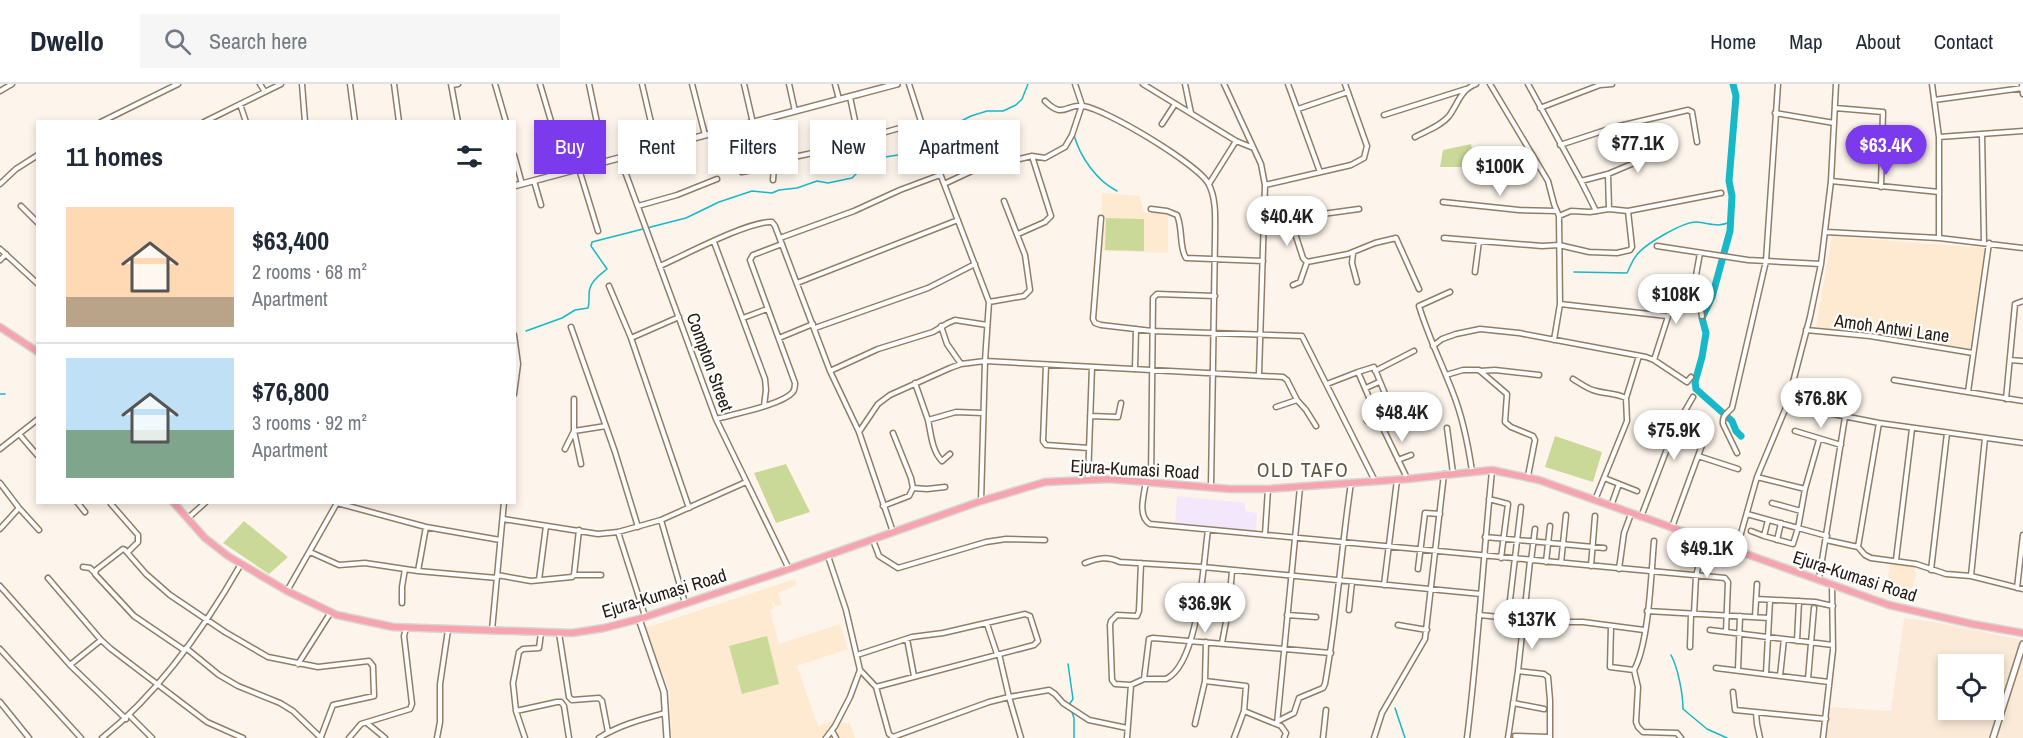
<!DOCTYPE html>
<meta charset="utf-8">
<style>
body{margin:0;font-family:"Archivo Narrow",sans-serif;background:#f6f6f7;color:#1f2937;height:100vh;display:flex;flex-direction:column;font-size:22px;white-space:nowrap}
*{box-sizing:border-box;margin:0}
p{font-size:20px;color:#747a83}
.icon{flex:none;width:33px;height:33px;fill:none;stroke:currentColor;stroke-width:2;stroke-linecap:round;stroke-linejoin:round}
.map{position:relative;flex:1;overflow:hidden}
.sheet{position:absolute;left:36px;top:36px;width:480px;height:384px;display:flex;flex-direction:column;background:#fff;border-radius:0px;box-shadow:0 3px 9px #0003}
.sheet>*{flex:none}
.top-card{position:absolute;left:534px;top:36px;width:570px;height:54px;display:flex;gap:12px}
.tools{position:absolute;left:1938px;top:570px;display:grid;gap:12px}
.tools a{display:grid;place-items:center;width:66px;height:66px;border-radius:0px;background:#fff;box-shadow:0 3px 9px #0003;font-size:30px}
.price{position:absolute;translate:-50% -51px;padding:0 14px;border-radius:21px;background:#fff;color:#222;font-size:20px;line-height:39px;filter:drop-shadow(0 2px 3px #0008)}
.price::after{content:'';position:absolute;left:50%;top:36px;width:18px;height:14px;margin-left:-9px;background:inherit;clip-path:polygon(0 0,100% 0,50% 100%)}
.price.selected{background:#7c3aed;color:#fff}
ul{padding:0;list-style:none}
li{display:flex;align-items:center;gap:18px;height:150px;padding:0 30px}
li+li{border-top:2px solid #e0e1e3}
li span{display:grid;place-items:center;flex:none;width:168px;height:120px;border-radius:0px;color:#555}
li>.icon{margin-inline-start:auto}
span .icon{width:72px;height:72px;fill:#fffc;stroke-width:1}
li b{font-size:26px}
h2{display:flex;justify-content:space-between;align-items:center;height:72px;padding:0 30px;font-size:26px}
.tag{padding:0 21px;border-radius:0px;background:#fff;box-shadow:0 3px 9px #0003;font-size:21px;line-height:54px}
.tag.selected{background:#7c3aed;color:#fff}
header{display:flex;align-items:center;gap:36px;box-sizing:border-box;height:84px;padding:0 30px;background:#fff;border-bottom:2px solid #e0e1e3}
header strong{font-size:28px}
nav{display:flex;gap:33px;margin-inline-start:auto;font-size:21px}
.search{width:420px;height:54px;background:#f6f6f7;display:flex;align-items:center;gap:15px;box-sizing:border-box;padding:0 21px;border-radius:0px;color:#747a83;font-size:22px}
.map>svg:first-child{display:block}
</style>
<header>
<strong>Dwello</strong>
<div class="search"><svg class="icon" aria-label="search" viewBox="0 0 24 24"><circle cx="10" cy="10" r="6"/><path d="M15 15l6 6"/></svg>Search here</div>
<nav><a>Home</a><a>Map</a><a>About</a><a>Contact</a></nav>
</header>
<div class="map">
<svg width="2023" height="654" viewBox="0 0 2023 654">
<rect width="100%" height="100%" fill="#fdf5eb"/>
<path fill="#f3e7fc" d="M 1177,412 L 1245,419 L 1245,427 L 1257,429 L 1256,447 L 1175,441 Z"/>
<path fill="#faead7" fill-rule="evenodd" d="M 1904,534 L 1934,538 L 2023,556 L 2023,654 L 1826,654 L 1829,623 L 1891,627 ZM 1948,580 L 1994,580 L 1994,626 L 1948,626 Z"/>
<path fill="#feead0" d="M 1102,109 L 1140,112 L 1144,129 L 1168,129 L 1168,169 L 1101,167 Z
M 1832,152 L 1985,164 L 1970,265 L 1816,243 Z
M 1890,478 L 1905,479 L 1913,482 L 1916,489 L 1909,518 L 1880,510 L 1883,499 L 1887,499 Z
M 795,495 L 797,501 L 778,509 L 782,521 L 775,522 L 770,512 L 774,524 L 770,526 L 779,560 L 840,540 L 848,565 L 797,582 L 818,642 L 835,636 L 843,639 L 850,639 L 855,654 L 672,654 L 669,606 L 645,544 Z"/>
<path fill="#cbd998" d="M 1471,60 L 1475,83 L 1440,83 L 1443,66 Z
M 1106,134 L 1144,135 L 1144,167 L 1105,166 Z
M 1555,352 L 1602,368 L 1593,398 L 1545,383 Z
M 786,380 L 810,428 L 776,439 L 754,389 Z
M 244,437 L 288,473 L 269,490 L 223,459 Z
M 767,552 L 779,600 L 742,610 L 729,562 Z"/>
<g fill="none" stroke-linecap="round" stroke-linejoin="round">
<path stroke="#17b8c7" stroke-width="1.5" d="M 1074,51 C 1080,73 1097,97 1117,107
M 1574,188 L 1627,189 C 1630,183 1632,177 1636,172 C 1643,161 1684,137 1697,138 C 1709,139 1718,144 1730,138
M 526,247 L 562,234 L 575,226 L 588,224 C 590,218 588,210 590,204 C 592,196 601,190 607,185 L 591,162 L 592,158 L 686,134 L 719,118 L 752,107 L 772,109 L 779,106 L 797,104 L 817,97 L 828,99 L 852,94 L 866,80 L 885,73 L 904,70 L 934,51 L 971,32 L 987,27 L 1003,27 L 1016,21 L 1022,15 L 1028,0
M 0,310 L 5,310
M 1671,571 C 1678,584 1683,610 1683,625 L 1707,645 L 1727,654
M 1068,580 L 1073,615 L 1068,622
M 1395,624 L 1405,654
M 1071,625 L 1074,634 L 1074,654"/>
<path stroke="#17b8c7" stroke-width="7" d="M 1733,0 L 1736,12 L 1729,97 L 1732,112 L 1730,147 L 1712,213 L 1702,234 L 1706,249 L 1702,273 L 1695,298 L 1696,305 L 1732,337 L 1736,347 L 1741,352"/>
<defs>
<path id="street" d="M 260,0 L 265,8
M 302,0 L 305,38
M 350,0 L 355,38
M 394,0 L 399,38
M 451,0 L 458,38
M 495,0 L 506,38
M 540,0 L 566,88
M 589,0 L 600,53
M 642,0 L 657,64
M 692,0 L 705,51
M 744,0 L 753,39
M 789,0 L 795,27
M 835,0 L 839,15
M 909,0 L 925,50 L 989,218 L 985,277 L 981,417
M 1143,0 L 1236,57 L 1251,63
M 1185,0 L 1191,29
M 1224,0 L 1261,80 L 1265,101 L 1259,290
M 1288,0 L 1320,88
M 1490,0 L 1548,97 L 1554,120 L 1559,132 L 1560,220 L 1554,256
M 1528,0 L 1581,97 L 1596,127
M 1932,0 L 1939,53 L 1939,154
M 2022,0 L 2023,10
M 452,1 L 458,0
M 0,7 L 12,0
M 850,13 L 859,56
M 1934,16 L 2023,4
M 1045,17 C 1064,36 1066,19 1083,22 C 1106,25 1197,80 1208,99 C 1217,114 1215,137 1215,154 L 1211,403
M 240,20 L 246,38
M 1540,24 L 1600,1 L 1612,0
M 1835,24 L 1883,28 L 1881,103
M 1298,25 L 1348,8
M 1775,29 L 1834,39
M 1384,31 L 1466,5
M 766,36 L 775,71 L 773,96
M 101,38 L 178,0
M 204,38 L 281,0
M 1162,40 L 1175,20
M 1982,50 L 1984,159
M 1415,53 C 1426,47 1441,42 1449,32 C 1458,20 1460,6 1476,0
M 1939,53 L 2023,47
M 1560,61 L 1615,43 L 1688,26 L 1692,28 L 1697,58
M 514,71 L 522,100
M 620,74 L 716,335 L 789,485
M 775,77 L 808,70 L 921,38
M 579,85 L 598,147
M 1485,87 L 1503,86 L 1533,72
M 742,88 L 775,82
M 1608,90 L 1646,74 L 1663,71
M 534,97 L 541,121
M 1581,97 L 1608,90 L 1609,125
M 1831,97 L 1939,108
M 0,100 L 16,85 L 38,71
M 944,100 L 974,86 L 1032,72 L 1045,74 L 1065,63 L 1072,51 L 1082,21 L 1075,0
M 1209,100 L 1236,57
M 1265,101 L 1351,81 L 1364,74 L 1367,62 L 1345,0
M 1443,118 L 1519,126 L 1557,127
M 21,122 L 38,139
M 638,122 L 677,111 L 717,95
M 1151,125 L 1167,127 L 1177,131 C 1183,144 1179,164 1186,174 L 1263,177
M 1559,132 L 1571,127 L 1590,128 L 1609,125 L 1628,127 L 1721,109
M 1101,134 L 1093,235 L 1095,239 L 1101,241 L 1152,247 L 1302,252 L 1375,397
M 1290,134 L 1303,174 L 1307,178 L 1348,170 L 1375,159 L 1396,154 L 1419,205
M 1265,138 L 1359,125
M 1826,148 L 1939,154 L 2023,164
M 1018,150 L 1045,138 L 1051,132 L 1032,72
M 780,154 L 854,127 L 900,106 L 940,91
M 1444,154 L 1542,162 L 1559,161 L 1589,168 L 1617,169 L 1630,166 L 1632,163 L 1628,127
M 714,158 L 765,295 L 766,306 L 764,322
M 1657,162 L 1748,176 L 1821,180
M 0,165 L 38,200
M 1353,169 L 1352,179 L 1357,198
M 0,176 L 6,170
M 660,182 C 685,171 748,137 772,138 L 775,142 L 830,287 L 859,348 L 893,448
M 1475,188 L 1479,157
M 797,199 L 958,136
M 1293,201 L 1300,198 L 1307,178
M 609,202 L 631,254 L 689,424
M 1692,203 L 1695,197 L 1700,169
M 1450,208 L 1419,222 C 1428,252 1442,280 1453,309 C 1463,334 1468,360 1472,387
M 989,218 L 1024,212 L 1030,206 L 1025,171 L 1004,117
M 1560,220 L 1667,232
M 743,234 L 767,225
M 941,242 L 947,260 L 961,280
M 571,243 L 615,368 L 638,443
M 815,244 L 928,204 L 975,180
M 1806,246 L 1870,252 L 1973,269
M 514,251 L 518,280 L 514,310
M 631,254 L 679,233
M 779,254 L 813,240
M 1433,262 L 1442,255 L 1456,250 L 1480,245 L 1490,246 L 1519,249 L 1646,273 L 1654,276 L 1687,298 L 1691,293
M 1654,276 L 1671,223 L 1681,207 L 1698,212 L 1702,232
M 2010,276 L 2023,277
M 1046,281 L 1043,357 L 1046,361 L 1089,364
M 1135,285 L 1136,245
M 830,287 L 878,265 L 933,248 L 948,239 L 955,236 L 987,241
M 1375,287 L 1414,267
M 1480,287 L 1495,286 L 1539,291
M 1358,288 L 1374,283 L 1386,312
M 1446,291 L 1463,286 L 1479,286 L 1507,310 L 1505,338 L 1511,343 L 1533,352 L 1535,356 L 1528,392
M 1573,295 C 1580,299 1587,305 1596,307 C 1607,310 1615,309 1626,314
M 1894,296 L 2023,317
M 915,299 L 928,336 L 956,328 L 983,329
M 1327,300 L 1358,288 L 1377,332 L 1367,337
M 1366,304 L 1379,298
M 1968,308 L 1989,159
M 574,315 L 574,347 L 581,380
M 2006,315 L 2015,220 L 2023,217
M 1297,316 L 1306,326 L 1316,342
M 1787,321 L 1879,339 L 2023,359
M 1090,332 L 1118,333 L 1121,319
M 1377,332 L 1407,394
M 716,335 C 734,330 782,321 793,308 C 795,305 795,303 795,299 L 750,176 L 753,171 L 782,160
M 928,336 C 931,350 932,367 942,377 L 950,370
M 1447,344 L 1453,389
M 1795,347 L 1841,361
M 859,348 L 878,320 L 890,311 L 950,284 L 961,280 L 985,277 L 1283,293 L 1287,296 L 1297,316 L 1276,323
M 19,350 L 38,372
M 0,365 L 38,335
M 565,365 L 574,347 L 606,342
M 1737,369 L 1723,340 C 1722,332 1726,330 1732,324 L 1766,177 L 1778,0
M 1698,372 L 1738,385
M 1398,376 L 1411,371
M 1757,393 L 1805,405 L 1798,444 L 1827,452
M 1604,394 L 1637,407
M 1088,395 L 1092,283
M 1151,397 L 1153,214 L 1157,210 L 1215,212
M 1146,398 C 1144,411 1137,432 1150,440 L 1725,494 L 1728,498 L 1726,548
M 0,399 L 19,424 L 0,445
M 913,404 L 927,405 L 945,403
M 1805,405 L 1819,356
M 1489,415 L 1508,420 L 1501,474
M 1595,416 L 1627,337 L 1626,314 L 1639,272
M 77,418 L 85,428
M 337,419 L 426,443 L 500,456
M 1772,419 L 1801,427
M 111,420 L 138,451 L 138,458 L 128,468
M 883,422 L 909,412 L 913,404 L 911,394 L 893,349
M 1611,422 L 1619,400
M 19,424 L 39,446
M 1747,430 L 1798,444 L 1793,460 L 1764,452
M 1641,433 L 1675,344 L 1693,313
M 188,434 L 206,418
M 503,435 L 598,450 L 618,448 L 661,436 L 746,398
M 661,436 L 685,519
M 1672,443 L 1705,353
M 1751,447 L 1764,452 L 1768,436
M 618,448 L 645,532
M 1265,451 L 1268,405
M 1485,453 L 1604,464
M 873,456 L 879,472 L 898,484 L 986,458 L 1006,455 L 1045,456
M 1777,456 L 1781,439
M 1826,456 L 1858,463 L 1865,471 L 1871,474 L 1916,480 L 1946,490 L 1971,492 L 2023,505
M 1654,457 C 1651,491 1649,559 1634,586 L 1638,603 L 1636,638 L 1638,643 L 1643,648 L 1677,649 L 1681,654
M 1858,463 L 1879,339
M 1736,467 L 1757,393 L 1787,321 L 1810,233 L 1821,180 L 1831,97 L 1836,0
M 310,468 L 339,481 L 365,479 L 418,487 L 497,494
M 1896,476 L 1912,345
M 1531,477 L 1535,445
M 1546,478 L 1550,442
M 1085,479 C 1098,474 1107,472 1120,478 L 1203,483 L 1481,510
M 1141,479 L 1139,527 L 1137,532 L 1117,531 L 1111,537 L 1110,541 L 1112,596 L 1115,600 L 1131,601 L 1144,595 L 1166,595 C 1199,579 1203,481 1208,446
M 1561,479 L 1566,431
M 1591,482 L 1595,432
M 83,483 L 90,484 L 94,488
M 1418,485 L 1425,429 L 1440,430
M 1619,485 L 1624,449 L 1631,430
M 1931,486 L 1947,349
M 418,487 L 426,443
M 497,491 L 531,497 L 572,493 L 574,491 L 579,446
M 574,491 L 601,491
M 1971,492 L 1985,354
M 48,494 L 101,556 L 111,565 L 207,638 L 243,654
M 1819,495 L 1845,333
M 539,496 L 546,442
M 1384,501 L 1397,396
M 0,502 L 70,581 L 126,635
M 2017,504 L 2023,451
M 287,507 L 337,419
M 1756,515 L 1815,518 L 1833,522
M 402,519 L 402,503 L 405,485
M 1349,526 L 1352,498
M 1647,527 L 1769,534
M 1694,530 L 1696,492 L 1705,456
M 1287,531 L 1316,533
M 1479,531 L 1551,538 L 1583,538 L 1644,546
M 1508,533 L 1521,423
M 1755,533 L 1757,500
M 987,540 L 997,570
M 1398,541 L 1427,546
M 1611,542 L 1610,583 L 1634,586
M 492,546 L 504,418
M 1710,546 L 1833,561
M 559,549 L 569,613 L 572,616 L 599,614 L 602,617 L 608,648
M 907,555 L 914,592
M 1797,557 L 1799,517
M 1222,559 L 1229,522 L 1232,487
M 1690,563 L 1691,531
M 186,564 L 219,591 L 238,602 L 280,619 L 293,627 L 321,654
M 0,565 L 81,654
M 184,566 L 134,532 L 95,490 L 96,486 L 123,465 L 125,466 L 146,490 L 170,511 L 225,548 L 268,573 L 318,583 L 369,577 L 373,582 L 374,612 L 333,621 L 321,653
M 999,570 L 1009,613 L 1049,606 L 1055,610 L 1063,619 L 1089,636 L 1127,644
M 857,571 L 912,553 L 943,549 L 1025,530 L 1030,532 L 1038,557 L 1034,561 L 876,603
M 298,580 L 331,528
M 70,581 L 101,556
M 1716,584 L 1829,598
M 860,586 L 876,603 L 889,650 L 893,653 L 989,618 L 1009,613 L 1021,654
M 1738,586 L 1740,532
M 1518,587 L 1544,590 L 1548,593 L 1550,616 L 1550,654
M 1766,590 L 1770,516
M 1780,592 L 1784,555
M 1144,595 L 1149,555 L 1153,554 L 1331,569
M 1808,595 L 1814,524
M 1205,597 L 1246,602 L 1244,627 L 1234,654
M 1733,608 L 1735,626 L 1826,635
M 0,618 L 29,654
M 1513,619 L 1544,625
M 516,627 L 513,599 L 519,568 L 523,565 L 539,564 L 541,549
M 1244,627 L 1281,642 L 1286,649 L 1284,654
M 1756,629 L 1757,640 L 1760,654
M 130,632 L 152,654
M 1278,637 L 1294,629 L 1299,614 L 1323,604 L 1325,600 C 1337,533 1341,466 1351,399
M 367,639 L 385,654
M 1195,640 L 1205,597 L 1206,558
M 1277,640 L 1300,403
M 832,647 L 836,654
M 1515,652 L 1550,653
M 102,654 C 159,609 205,543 241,480
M 349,654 L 361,640 L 410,625 L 412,620 L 404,552 L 406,544
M 437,654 L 440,638 L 440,600 L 448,546
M 525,654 L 516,627 L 557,618 L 561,618 L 564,622 L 569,654
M 599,654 C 619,641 643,635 665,629
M 826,654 L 835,642 L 850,613 L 860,586 L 846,526 L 828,472
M 1127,654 L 1131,601
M 1323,654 L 1326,626
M 1374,654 L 1382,629 L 1425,555 L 1444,390
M 1467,654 C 1478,565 1483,476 1492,387
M 1508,654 L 1518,587 L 1530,477
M 1823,654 L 1833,566 L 1832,501"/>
<path id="secondary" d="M 514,102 L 897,0
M 639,535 L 664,608 L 667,654
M 1993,654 L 2023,560"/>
<path id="primary" d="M 0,243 L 38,268
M 173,418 L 205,454 L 228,472 L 287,507 L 337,531 L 393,543 L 572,549 L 604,544 L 639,535 L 789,485 L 981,417 L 1045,398 L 1109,395 L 1230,405 L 1268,405 L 1407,395 L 1492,386 L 1539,396 L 1889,521 L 1972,540 L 2023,549"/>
</defs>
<use href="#street" stroke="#907d65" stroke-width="7"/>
<use href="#secondary" stroke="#907d65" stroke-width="8"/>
<use href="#primary" stroke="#d7d6d4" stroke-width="9"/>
<use href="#street" stroke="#fff" stroke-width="4"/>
<use href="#secondary" stroke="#fff" stroke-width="5"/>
<use href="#primary" stroke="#f7a4af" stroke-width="6"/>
</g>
<g text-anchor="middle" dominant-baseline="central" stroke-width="4.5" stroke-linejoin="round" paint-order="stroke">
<g font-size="18" fill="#211a10" stroke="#fff">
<text transform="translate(1892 244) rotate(8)">Amoh Antwi Lane</text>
<text transform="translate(710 278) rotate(70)">Compton Street</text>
<text transform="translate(1135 385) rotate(3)">Ejura-Kumasi Road</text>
<text transform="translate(1855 492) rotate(18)">Ejura-Kumasi Road</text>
<text transform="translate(664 509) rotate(-17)">Ejura-Kumasi Road</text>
</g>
<g font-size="20" letter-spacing="1.5" fill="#65543d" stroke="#fff">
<text x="1303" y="385">OLD TAFO</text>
</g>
</g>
</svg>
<div class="tools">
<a><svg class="icon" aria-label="locate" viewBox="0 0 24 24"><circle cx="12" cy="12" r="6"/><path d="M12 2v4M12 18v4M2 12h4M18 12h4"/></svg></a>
</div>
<b class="price" style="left:1638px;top:90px">$77.1K</b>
<b class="price selected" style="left:1886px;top:92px">$63.4K</b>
<b class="price" style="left:1500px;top:113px">$100K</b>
<b class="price" style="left:1287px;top:163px">$40.4K</b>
<b class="price" style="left:1676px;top:241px">$108K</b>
<b class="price" style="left:1821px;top:345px">$76.8K</b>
<b class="price" style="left:1402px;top:359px">$48.4K</b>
<b class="price" style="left:1674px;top:377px">$75.9K</b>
<b class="price" style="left:1707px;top:495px">$49.1K</b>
<b class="price" style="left:1205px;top:550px">$36.9K</b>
<b class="price" style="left:1532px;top:566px">$137K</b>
<div class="top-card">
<a class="tag selected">Buy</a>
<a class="tag">Rent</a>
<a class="tag">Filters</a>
<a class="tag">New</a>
<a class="tag">Apartment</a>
</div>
<section class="sheet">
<h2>11 homes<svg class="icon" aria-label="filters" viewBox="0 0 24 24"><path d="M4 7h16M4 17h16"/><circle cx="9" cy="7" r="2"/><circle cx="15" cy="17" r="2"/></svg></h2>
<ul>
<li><span style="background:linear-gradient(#ffd9b3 75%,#b9a48a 0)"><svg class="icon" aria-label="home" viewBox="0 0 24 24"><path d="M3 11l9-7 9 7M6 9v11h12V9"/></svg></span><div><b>$63,400</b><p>2 rooms · 68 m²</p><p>Apartment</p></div></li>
<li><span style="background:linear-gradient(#bfe0f5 60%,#7fa58c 0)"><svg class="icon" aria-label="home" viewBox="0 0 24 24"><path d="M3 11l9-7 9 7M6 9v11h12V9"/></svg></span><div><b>$76,800</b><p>3 rooms · 92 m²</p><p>Apartment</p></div></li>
</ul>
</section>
</div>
